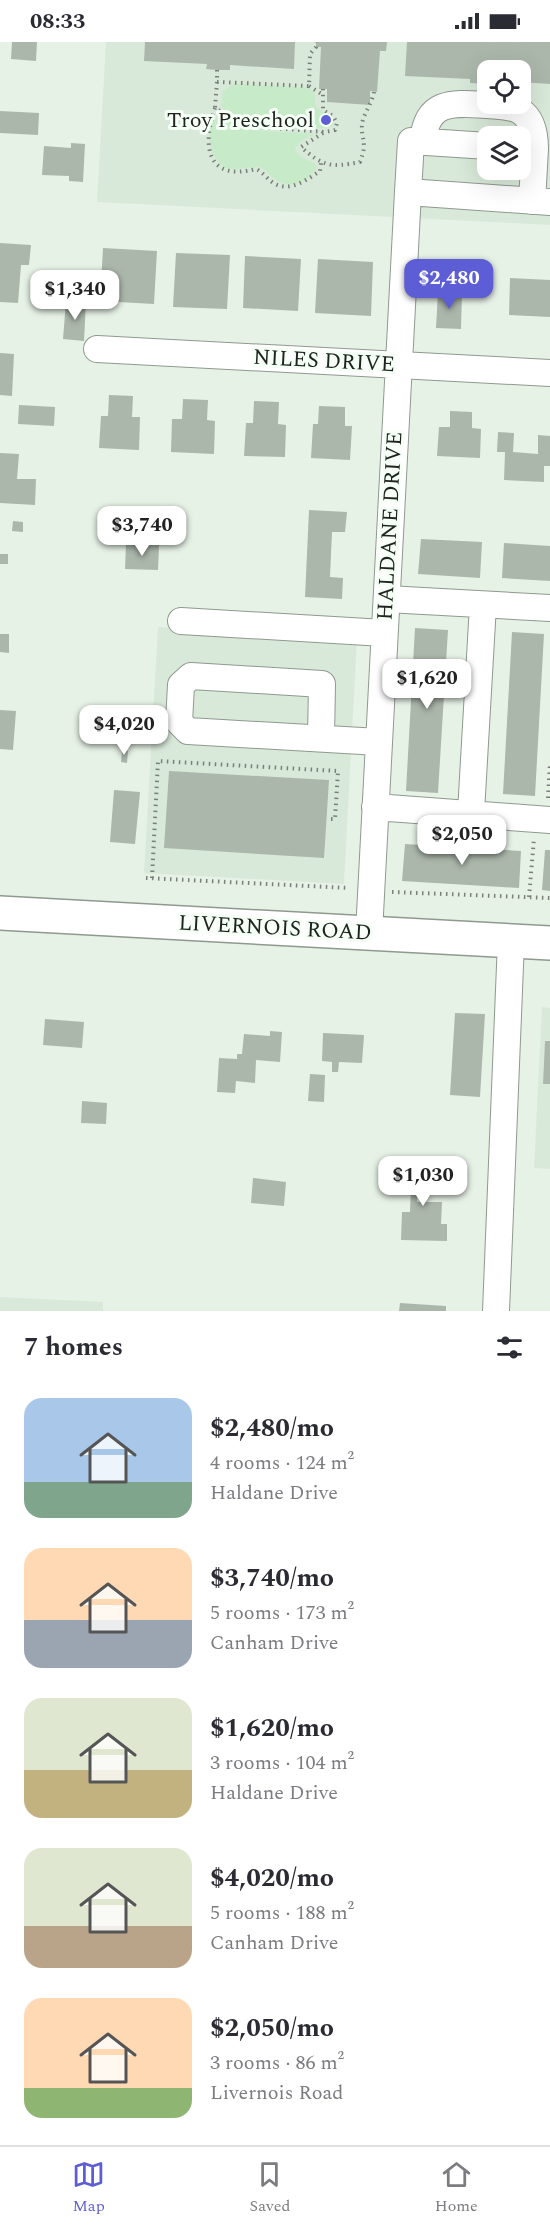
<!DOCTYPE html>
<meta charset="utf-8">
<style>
body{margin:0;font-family:Spectral,serif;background:#f2f2f3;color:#2b2b33;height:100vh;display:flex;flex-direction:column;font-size:22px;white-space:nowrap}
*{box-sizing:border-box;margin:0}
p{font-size:20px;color:#7c7c81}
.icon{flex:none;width:33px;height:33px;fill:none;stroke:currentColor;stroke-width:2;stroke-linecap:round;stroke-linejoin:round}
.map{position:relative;height:1269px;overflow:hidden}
.sheet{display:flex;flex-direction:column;background:#fff;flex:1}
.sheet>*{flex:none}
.fabs{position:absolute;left:477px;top:18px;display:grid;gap:12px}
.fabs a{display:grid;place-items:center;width:54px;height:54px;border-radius:12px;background:#fff;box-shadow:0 6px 24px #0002;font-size:30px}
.price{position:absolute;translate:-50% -51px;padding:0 14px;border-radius:12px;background:#fff;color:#222;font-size:20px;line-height:39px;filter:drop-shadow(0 2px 3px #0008)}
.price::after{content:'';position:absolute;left:50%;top:36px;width:18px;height:14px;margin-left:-9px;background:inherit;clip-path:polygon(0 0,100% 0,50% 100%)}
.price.selected{background:#5d5dd5;color:#fff}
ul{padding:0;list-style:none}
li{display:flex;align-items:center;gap:18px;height:150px;padding:0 24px}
li span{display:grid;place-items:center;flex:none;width:168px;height:120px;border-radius:18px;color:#555}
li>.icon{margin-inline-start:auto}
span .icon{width:72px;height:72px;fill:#fffc;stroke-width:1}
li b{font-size:26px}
h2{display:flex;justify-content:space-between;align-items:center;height:72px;padding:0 24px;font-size:26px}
.status{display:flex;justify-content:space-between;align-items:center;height:42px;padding:0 30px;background:#fff;direction:ltr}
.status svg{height:16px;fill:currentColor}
.dock{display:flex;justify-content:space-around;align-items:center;height:84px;border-top:2px solid #e1e1e2;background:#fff;font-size:16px;color:#7c7c81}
.dock a{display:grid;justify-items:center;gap:3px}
.dock .selected{color:#5d5dd5}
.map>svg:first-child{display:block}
</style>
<div class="status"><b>08:33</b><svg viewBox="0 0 49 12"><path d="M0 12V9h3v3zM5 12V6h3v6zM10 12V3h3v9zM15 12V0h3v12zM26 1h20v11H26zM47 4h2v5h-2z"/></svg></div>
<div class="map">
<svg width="550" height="1269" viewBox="0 0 550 1269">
<rect width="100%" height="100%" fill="#e7f2e7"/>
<path fill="#d8e9d9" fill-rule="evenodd" d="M 106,0 L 550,0 L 550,183 L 97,160 ZM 488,28 L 520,28 L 520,62 L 488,62 ZM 488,94 L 520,94 L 520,128 L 488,128 Z
M 158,585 L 357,597 L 344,842 L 144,831 Z
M 542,965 L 550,966 L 550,1127 L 534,1126 Z
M 0,1255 L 103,1260 L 103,1269 L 0,1269 Z"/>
<path fill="#c7eac8" d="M 234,42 L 308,46 L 314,50 L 316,65 L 329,74 L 334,83 C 326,89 260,87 249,82 C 240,79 227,71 221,64 L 223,49 Z
M 217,70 L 249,88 L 314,92 L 300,100 L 295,107 C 298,117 311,117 317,124 C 312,137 294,147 280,140 C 273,137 268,129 260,125 C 250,124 236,129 227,126 C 207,117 205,85 217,70 Z"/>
<path fill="#acb7ac" d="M 12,0 L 37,0 L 36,19 L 11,17 Z
M 145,0 L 295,0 L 294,27 L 230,23 L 230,28 L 217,28 L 206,27 L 207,22 L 144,19 Z
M 316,0 L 387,0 L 386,9 L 380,9 L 377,50 L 370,49 L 370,63 L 327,60 L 327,47 L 319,47 L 321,5 L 316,5 Z
M 407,0 L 550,0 L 550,42 L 520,40 L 520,28 L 488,28 L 488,42 L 470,41 L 470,37 L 405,34 Z
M 0,69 L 39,71 L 38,93 L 0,91 Z
M 71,101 L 85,102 L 83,140 L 69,139 L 69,134 L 42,133 L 44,104 L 71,106 Z
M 0,201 L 31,203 L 29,223 L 21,223 L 18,261 L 0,260 Z
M 103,206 L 157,209 L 154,262 L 100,259 Z
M 176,211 L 230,213 L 227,267 L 173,265 Z
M 245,214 L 301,217 L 298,269 L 243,266 Z
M 318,217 L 373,220 L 371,274 L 315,271 Z
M 510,236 L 550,238 L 550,275 L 509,273 Z
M 438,249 L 462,250 L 461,287 L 436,286 Z
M 66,259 L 86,260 L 84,299 L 63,297 Z
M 0,311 L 14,312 L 12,354 L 0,353 Z
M 109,353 L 133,354 L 132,375 L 140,375 L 139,408 L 99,406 L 101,374 L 108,374 Z
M 183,357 L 208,358 L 207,378 L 215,379 L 214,412 L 171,410 L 172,377 L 182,377 Z
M 254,359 L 279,360 L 278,382 L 286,383 L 285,415 L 244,414 L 246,381 L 253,381 Z
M 19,363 L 55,365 L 54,384 L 18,382 Z
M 319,364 L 345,365 L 345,384 L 352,384 L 350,418 L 311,416 L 313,382 L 318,382 Z
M 450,369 L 472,370 L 472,386 L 481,387 L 480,416 L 437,414 L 439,385 L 450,385 Z
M 498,390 L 514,391 L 513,410 L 538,412 L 538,393 L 550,394 L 550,424 L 544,424 L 544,440 L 504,438 L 505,410 L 497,410 Z
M 0,411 L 19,412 L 17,437 L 36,437 L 35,463 L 0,461 Z
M 309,468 L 347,470 L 345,490 L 332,490 L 330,535 L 343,536 L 342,557 L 305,555 Z
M 13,479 L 23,480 L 23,490 L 12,489 Z
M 421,497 L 482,500 L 480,536 L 418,532 Z
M 504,501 L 550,504 L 550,539 L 502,536 Z
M 126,502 L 159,503 L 158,528 L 125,527 Z
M 0,512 L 8,512 L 8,522 L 0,522 Z
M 415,586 L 448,588 L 438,751 L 406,749 Z
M 512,590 L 544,592 L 535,754 L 503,752 Z
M 0,592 L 9,592 L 9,611 L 0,610 Z
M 0,668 L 16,669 L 13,708 L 0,707 Z
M 122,708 L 128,709 L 127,721 L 121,720 Z
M 169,729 L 329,738 L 324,816 L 164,806 Z
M 114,748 L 140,750 L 135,802 L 110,800 Z
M 405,802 L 521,809 L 519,846 L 402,839 Z
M 545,808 L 550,808 L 550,849 L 542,848 Z
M 455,971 L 485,972 L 480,1055 L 450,1053 Z
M 45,977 L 84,980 L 82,1006 L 43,1003 Z
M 270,989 L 282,990 L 280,1020 L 256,1018 L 255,1041 L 236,1039 L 235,1051 L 217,1050 L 219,1016 L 237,1017 L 237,1012 L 242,1012 L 244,992 L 270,994 Z
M 323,991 L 364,993 L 362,1021 L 339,1020 L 338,1030 L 332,1030 L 332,1020 L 322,1019 Z
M 545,999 L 550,999 L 550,1042 L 543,1042 Z
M 310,1032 L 325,1033 L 324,1060 L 308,1059 Z
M 82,1059 L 107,1061 L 106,1082 L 81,1081 Z
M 412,1115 L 436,1116 L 435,1141 L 418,1140 L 417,1160 L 442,1160 L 441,1182 L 447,1182 L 447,1199 L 401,1198 L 402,1170 L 410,1170 Z
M 253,1136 L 286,1140 L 284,1164 L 251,1161 Z
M 400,1261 L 446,1264 L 446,1269 L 399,1269 Z"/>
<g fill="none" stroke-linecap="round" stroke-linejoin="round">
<defs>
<path id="minor" d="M 423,100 C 426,57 454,61 488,63 C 498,64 512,64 520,69 C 533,77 535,94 535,107
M 488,104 L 411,99 L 408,150 L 550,160
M 520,106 L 535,107 L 532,159
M 97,307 L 550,331
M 387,557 L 550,566
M 181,579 L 384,591
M 321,696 L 322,642 L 191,634 L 181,643 L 179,680 L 188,689 L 379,700
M 375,765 L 550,778
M 471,770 L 483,563
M 369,891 L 408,150
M 496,1269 L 511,899"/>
<path id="major" d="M 0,871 L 550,901"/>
</defs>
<use href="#minor" stroke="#8f998f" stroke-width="28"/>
<use href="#major" stroke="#8f998f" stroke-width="36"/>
<path stroke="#798079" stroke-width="4" stroke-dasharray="1.5 4.5" stroke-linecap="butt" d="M 217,28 L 217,40 L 309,44 L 310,12 L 316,5 L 316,0
M 217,40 L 215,66 L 247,84 L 325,90 L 335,88 L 337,81 L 333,74 L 323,68 L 323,47
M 309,44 L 323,53
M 215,66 C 202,103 206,140 256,127 C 264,131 268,138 275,142 C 291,150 308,137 320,129 L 321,121
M 323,91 L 301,105 C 323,124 330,126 360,120 C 368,100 361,99 362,82 C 363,73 372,61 374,50
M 548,756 L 550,720
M 146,836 L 349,846
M 152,836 L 158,719 L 338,729 L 335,777 L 329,777
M 392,850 L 550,856
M 529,855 L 534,797"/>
<use href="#minor" stroke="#fff" stroke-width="26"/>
<use href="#major" stroke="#fff" stroke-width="33"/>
</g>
<circle fill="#5d5dd5" stroke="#f6fff6" stroke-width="2" cx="326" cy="78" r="6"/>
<g text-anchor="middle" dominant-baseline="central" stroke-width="6" stroke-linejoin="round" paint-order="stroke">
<g font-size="22" fill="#1f231f" stroke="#f6fff6" text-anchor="end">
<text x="314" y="78">Troy Preschool</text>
</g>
<g font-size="22" fill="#1f231f" stroke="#f6fff6">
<text transform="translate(324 319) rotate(3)">NILES DRIVE</text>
<text transform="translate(390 484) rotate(-87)">HALDANE DRIVE</text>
<text transform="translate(275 886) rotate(3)">LIVERNOIS ROAD</text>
</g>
</g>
</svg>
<div class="fabs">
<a><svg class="icon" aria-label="locate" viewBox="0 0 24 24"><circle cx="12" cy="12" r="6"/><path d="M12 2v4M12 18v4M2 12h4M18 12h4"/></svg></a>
<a><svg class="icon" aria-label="layers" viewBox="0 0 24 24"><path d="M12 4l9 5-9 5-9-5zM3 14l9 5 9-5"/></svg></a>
</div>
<b class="price selected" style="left:449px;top:268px">$2,480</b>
<b class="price" style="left:75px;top:279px">$1,340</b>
<b class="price" style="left:142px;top:515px">$3,740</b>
<b class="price" style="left:427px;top:668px">$1,620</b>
<b class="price" style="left:124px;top:714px">$4,020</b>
<b class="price" style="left:462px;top:824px">$2,050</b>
<b class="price" style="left:423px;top:1165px">$1,030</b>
</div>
<section class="sheet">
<h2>7 homes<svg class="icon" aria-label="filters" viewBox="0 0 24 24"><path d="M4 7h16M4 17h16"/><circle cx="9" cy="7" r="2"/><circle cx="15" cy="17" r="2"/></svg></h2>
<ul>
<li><span style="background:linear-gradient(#a9c7e8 70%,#7fa58c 0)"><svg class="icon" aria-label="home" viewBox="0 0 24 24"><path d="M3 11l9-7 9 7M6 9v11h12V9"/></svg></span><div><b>$2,480/mo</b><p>4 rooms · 124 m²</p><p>Haldane Drive</p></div></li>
<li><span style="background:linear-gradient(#ffd9b3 60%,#9aa5b1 0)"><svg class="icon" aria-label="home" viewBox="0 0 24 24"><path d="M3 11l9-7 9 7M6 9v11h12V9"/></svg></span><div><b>$3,740/mo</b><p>5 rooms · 173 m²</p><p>Canham Drive</p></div></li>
<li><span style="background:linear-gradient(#dfe7d0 60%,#c2b280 0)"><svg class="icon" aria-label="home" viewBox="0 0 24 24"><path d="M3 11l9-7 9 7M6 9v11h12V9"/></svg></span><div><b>$1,620/mo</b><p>3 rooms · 104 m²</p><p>Haldane Drive</p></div></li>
<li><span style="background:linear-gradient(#dfe7d0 65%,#b9a48a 0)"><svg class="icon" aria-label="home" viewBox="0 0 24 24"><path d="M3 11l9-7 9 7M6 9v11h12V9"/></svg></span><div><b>$4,020/mo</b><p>5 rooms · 188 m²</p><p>Canham Drive</p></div></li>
<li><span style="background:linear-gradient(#ffd9b3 75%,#8fb573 0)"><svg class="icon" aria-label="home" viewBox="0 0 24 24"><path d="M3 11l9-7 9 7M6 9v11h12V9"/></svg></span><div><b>$2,050/mo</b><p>3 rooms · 86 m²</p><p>Livernois Road</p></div></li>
</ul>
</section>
<nav class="dock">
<a class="selected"><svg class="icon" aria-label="map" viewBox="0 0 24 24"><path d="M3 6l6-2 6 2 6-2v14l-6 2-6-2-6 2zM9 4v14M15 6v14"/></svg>Map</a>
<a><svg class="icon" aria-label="saved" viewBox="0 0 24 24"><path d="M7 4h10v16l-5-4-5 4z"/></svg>Saved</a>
<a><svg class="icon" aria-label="home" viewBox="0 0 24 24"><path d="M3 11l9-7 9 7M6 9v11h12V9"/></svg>Home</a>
</nav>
